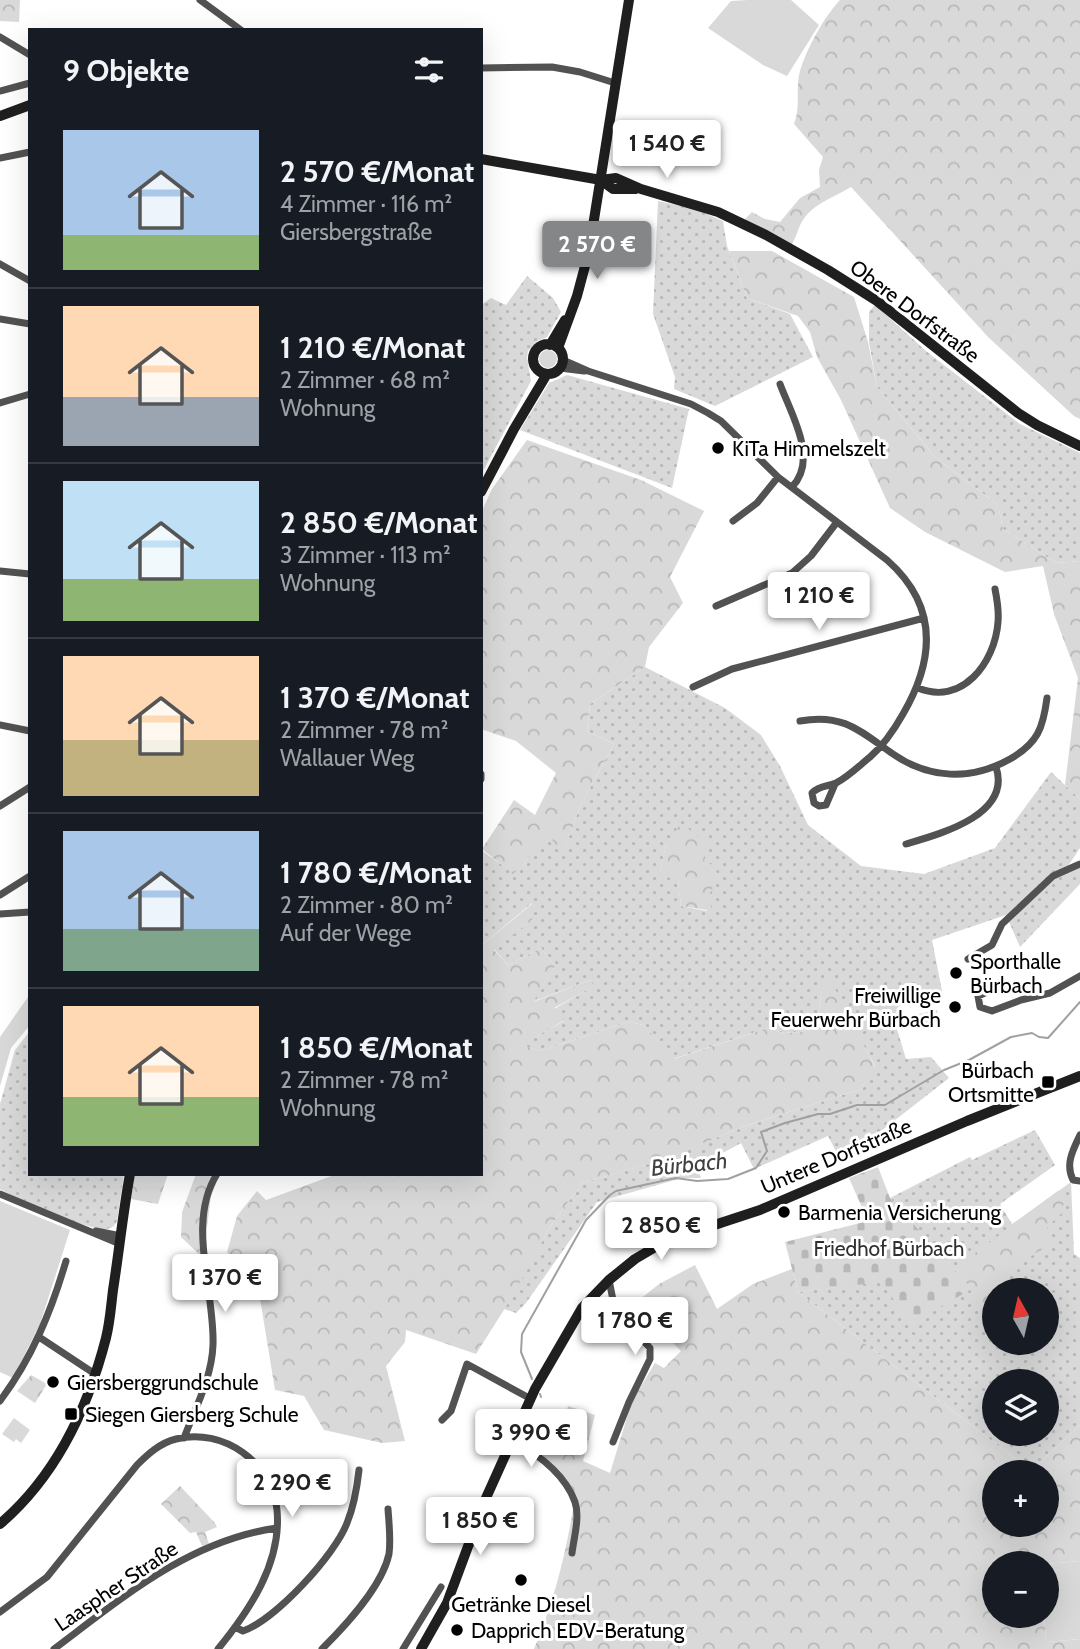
<!DOCTYPE html>
<html lang="de">
<meta charset="utf-8">
<style>
body{margin:0;font-family:Cabin,sans-serif;background:#242831;color:#f1f3f6;height:100vh;display:flex;flex-direction:column;font-size:26px;white-space:nowrap}
*{box-sizing:border-box;margin:0}
p{font-size:23px;color:#9ea1a6}
.icon{flex:none;width:38px;height:38px;fill:none;stroke:currentColor;stroke-width:2;stroke-linecap:round;stroke-linejoin:round}
.map{position:relative;flex:1;overflow:hidden}
.panel{position:absolute;left:28px;top:28px;width:455px;height:1148px;display:flex;flex-direction:column;background:#171b24;border-radius:0px;box-shadow:0 7px 28px #0002}
.panel>*{flex:none}
.needle{width:46px;rotate:352deg}
.buttons{position:absolute;left:982px;top:1278px;display:grid;gap:14px}
.buttons a{display:grid;place-items:center;width:77px;height:77px;border-radius:50%;background:#171b24;box-shadow:0 7px 28px #0002;font-size:35px}
.price{position:absolute;translate:-50% -60px;padding:0 16px;border-radius:7px;background:#fff;color:#222;font-size:23px;line-height:46px;filter:drop-shadow(0 2px 4px #0008)}
.price::after{content:'';position:absolute;left:50%;top:42px;width:21px;height:16px;margin-left:-10px;background:inherit;clip-path:polygon(0 0,100% 0,50% 100%)}
.price.selected{background:#858687;color:#fff}
ul{padding:0;list-style:none}
li{display:flex;align-items:center;gap:21px;height:175px;padding:0 35px}
li+li{border-top:2px solid #363941}
li span{display:grid;place-items:center;flex:none;width:196px;height:140px;border-radius:0px;color:#555}
li>.icon{margin-inline-start:auto}
span .icon{width:84px;height:84px;fill:#fffc;stroke-width:1}
li b{font-size:30px}
h2{display:flex;justify-content:space-between;align-items:center;height:84px;padding:0 35px;font-size:30px}
.map>svg:first-child{display:block}
</style>
<div class="map">
<svg width="1080" height="1649" viewBox="0 0 1080 1649">
<defs>
<pattern id="grass-dots" width="8" height="8" patternUnits="userSpaceOnUse" patternTransform="scale(1.75)"><rect width="8" height="8" fill="#d9d9d9"/><path d="M2 2h.1M6 6h.1" fill="none" stroke="#b8b8b8" stroke-width="1.8" stroke-linecap="round"/></pattern>
<pattern id="forest-crowns" width="20" height="18" patternUnits="userSpaceOnUse" patternTransform="scale(1.75)"><rect width="20" height="18" fill="#d9d9d9"/><path d="M2 6a3 3 0 1 1 6 0M12 15a3 3 0 1 1 6 0" fill="none" stroke="#b8b8b8"/></pattern>
<pattern id="cemetery-stones" width="16" height="16" patternUnits="userSpaceOnUse" patternTransform="scale(1.75)"><rect width="16" height="16" fill="#d9d9d9"/><path d="M2 7V4a2 2 0 0 1 4 0v3zM10 15v-3a2 2 0 0 1 4 0v3z" fill="#b8b8b8"/></pattern>
</defs>
<rect width="100%" height="100%" fill="#fff"/>
<path fill="url(#grass-dots)" fill-rule="evenodd" d="M 658,201 L 695,209 L 723,221 L 727,246 L 747,298 L 790,314 L 813,357 L 715,406 L 674,389 L 675,377 L 653,314 Z
M 527,276 L 553,298 L 561,312 L 547,337 L 537,341 L 528,351 L 527,358 L 531,381 L 483,471 L 481,468 L 481,305 L 491,298 L 506,305 Z
M 875,305 L 926,351 L 1020,424 L 1080,453 L 1080,561 L 1056,563 L 1003,529 L 998,505 L 935,457 L 877,387 L 869,342 L 869,312 Z
M 567,375 L 689,409 L 672,488 L 520,430 L 549,383 Z
M 645,667 L 725,708 L 761,735 L 780,766 L 808,825 L 861,866 L 924,874 L 995,848 L 1051,772 L 1080,799 L 1080,848 L 1068,866 L 1080,863 L 1080,884 L 1020,947 L 1006,915 L 932,940 L 943,996 L 899,1006 L 894,1019 L 906,1059 L 931,1057 L 949,1078 L 876,1135 L 840,1159 L 828,1136 L 754,1169 L 741,1143 L 697,1167 L 701,1178 L 682,1178 L 597,1202 L 526,1303 L 516,1313 L 504,1309 L 550,1227 L 582,1183 L 658,1161 L 748,1125 L 861,1089 L 875,1066 L 854,1028 L 822,988 L 817,1024 L 802,1032 L 784,1033 L 768,1028 L 673,1059 L 644,1025 L 628,1022 L 541,1051 L 520,1045 L 564,1021 L 554,1009 L 593,986 L 590,980 L 532,1002 L 555,966 L 541,948 L 508,965 L 494,949 L 532,920 L 532,903 L 481,946 L 481,850 L 513,873 L 525,863 L 547,832 L 563,853 L 580,806 L 614,744 L 587,731 L 590,704 ZM 666,845 L 713,916 L 707,911 L 681,906 L 678,879 L 660,872 Z
M 30,1031 L 30,1174 L 124,1174 L 117,1221 C 114,1227 111,1229 104,1229 C 86,1229 16,1199 0,1189 L 0,1104 L 15,1050 Z
M 1035,1130 L 1055,1165 L 1000,1204 L 1012,1224 L 1071,1182 L 1074,1254 L 1080,1258 L 1080,1425 L 1031,1471 L 798,1292 L 882,1281 L 971,1289 L 890,1198 L 970,1157 L 972,1160 ZM 994,1290 L 1046,1290 L 1046,1342 L 994,1342 ZM 994,1381 L 1046,1381 L 1046,1433 L 994,1433 Z"/>
<path fill="url(#forest-crowns)" fill-rule="evenodd" d="M 0,0 L 20,0 L 19,22 L 0,21 Z
M 840,0 L 1080,0 L 1080,419 L 1074,416 L 989,338 L 851,187 C 835,197 814,203 803,220 C 797,229 797,238 790,246 L 759,231 L 745,219 L 752,212 L 765,219 L 780,222 L 800,198 L 820,187 L 819,170 L 823,157 L 794,124 C 801,107 795,88 800,71 C 807,48 824,17 840,0 Z
M 729,251 L 772,251 L 854,297 L 868,342 L 877,387 L 935,457 L 998,505 L 1003,529 L 1056,563 L 1080,561 L 1080,799 L 1065,785 L 1078,678 L 1054,614 L 1043,566 L 1005,572 L 925,532 L 890,508 L 841,400 L 817,357 L 810,332 L 798,316 L 747,298 Z
M 527,440 L 641,480 L 704,511 L 670,577 L 683,603 L 649,647 L 645,667 L 590,704 L 587,731 L 614,744 L 580,806 L 563,854 L 547,833 L 525,863 L 513,874 L 482,849 L 514,800 L 535,815 L 556,773 L 516,741 L 481,729 L 481,513 L 492,489 Z
M 679,826 L 686,827 L 708,844 L 704,861 L 715,866 L 718,878 L 709,895 L 713,916 L 707,918 L 707,910 L 681,906 L 678,879 L 665,877 L 660,871 L 666,845 Z
M 533,903 L 532,920 L 494,950 L 508,965 L 541,948 L 555,966 L 533,1002 L 590,980 L 594,986 L 554,1008 L 565,1020 L 521,1045 L 541,1051 L 628,1022 L 644,1025 L 674,1059 L 768,1028 L 784,1033 L 802,1032 L 817,1024 L 822,988 L 828,975 L 875,1067 L 861,1089 L 748,1125 L 659,1161 L 582,1183 L 550,1227 L 512,1297 L 476,1354 L 406,1330 L 405,1342 L 386,1366 L 405,1441 L 382,1443 L 324,1430 L 304,1396 L 275,1390 L 257,1280 L 227,1252 L 237,1216 L 257,1191 L 266,1200 L 337,1174 L 481,1174 L 481,946 Z
M 135,1174 L 168,1174 L 158,1204 L 131,1199 Z
M 196,1174 L 220,1174 L 211,1196 L 206,1235 L 201,1256 L 181,1237 L 182,1212 Z
M 1058,1191 L 1065,1198 L 1061,1214 L 1047,1227 L 1052,1242 L 999,1278 L 1001,1290 L 994,1290 L 994,1304 L 989,1308 L 976,1311 L 972,1289 L 963,1279 L 959,1264 C 994,1241 1024,1215 1058,1191 Z
M 695,1265 L 717,1309 L 753,1284 L 792,1269 L 798,1292 L 1031,1471 L 1080,1425 L 1080,1561 L 1047,1564 L 994,1563 L 994,1615 L 1044,1615 L 1046,1642 L 1080,1639 L 1080,1649 L 534,1649 C 554,1601 566,1554 574,1503 L 537,1447 L 562,1453 L 567,1434 L 562,1431 L 568,1406 L 595,1415 L 583,1461 L 610,1473 L 632,1401 L 655,1363 L 664,1368 L 681,1351 L 634,1304 L 659,1284 ZM 994,1472 L 1046,1472 L 1046,1524 L 994,1524 Z
M 31,1375 L 47,1384 L 35,1403 L 17,1391 Z
M 180,1486 L 215,1523 L 217,1527 L 205,1532 L 209,1544 L 202,1546 L 196,1532 L 190,1533 L 161,1504 Z"/>
<path fill="url(#cemetery-stones)" d="M 878,1167 L 890,1198 L 972,1289 L 910,1324 L 882,1282 L 798,1292 L 785,1242 L 868,1221 L 849,1178 Z"/>
<path fill="#d9d9d9" d="M 748,0 L 791,0 L 819,25 L 787,76 L 763,65 L 708,28 L 731,1 Z
M539 359a9 9 0 1 1 18 0a9 9 0 1 1-18 0Z
M 30,994 L 30,1025 L 11,1048 L 0,1086 L 0,1037 Z
M 937,1010 L 939,1023 L 917,1028 L 914,1015 Z
M 0,1201 L 70,1230 L 40,1324 L 13,1378 L 0,1372 Z
M 14,1418 L 30,1430 L 21,1443 L 16,1439 L 14,1442 L 2,1434 Z
M 1080,1561 L 1080,1639 L 1046,1642 L 1044,1615 L 1046,1615 L 1047,1564 Z"/>
<g fill="none" stroke-linecap="round" stroke-linejoin="round">
<path stroke="#a0a0a0" stroke-width="2" d="M 532,1379 L 521,1352 L 522,1334 L 586,1220 L 610,1195 L 616,1191 L 676,1178 L 697,1181 L 728,1179 L 756,1168 L 767,1151 L 761,1132 L 785,1123 L 818,1114 L 830,1114 L 857,1105 L 885,1105 L 944,1070 L 969,1060 L 1011,1037 L 1032,1033 L 1039,1037 L 1048,1038 L 1080,1002
M 540,1394 L 541,1397
M 534,1444 L 535,1435"/>
<path stroke="#525252" stroke-width="7" d="M 200,0 L 241,30
M 0,37 L 30,55
M 481,68 L 552,67 L 580,72 L 615,83
M 0,91 L 30,83
M 0,158 L 30,152
M 0,264 L 30,281
M 0,319 L 30,324
M 563,360 L 588,371 L 691,404 L 708,413 L 721,421 L 778,477 L 887,560 C 938,605 935,659 903,714 C 894,730 884,745 870,757 C 860,765 848,777 836,783 C 827,787 820,785 812,793 L 814,803 L 819,806 L 826,805 L 835,784
M 560,368 L 584,371
M 780,384 C 791,414 819,459 792,487
M 0,403 L 30,394
M 733,521 L 757,503 L 778,477
M 0,571 L 30,574
M 716,606 L 792,573 L 811,556 L 837,522
M 693,687 L 732,669 L 924,618
M 918,688 C 962,706 995,663 998,622 C 999,611 997,599 995,589
M 800,721 C 843,713 860,731 893,754 C 929,779 971,781 1010,759 C 1038,743 1043,728 1047,698
M 0,725 L 30,731
M 481,774 L 481,779
M 0,806 L 30,787
M 906,844 C 940,834 1012,815 996,767
M 0,895 L 30,876
M 0,914 L 30,912
M 968,959 L 992,945 L 1002,924 L 1053,876 L 1080,864
M 1001,986 L 978,996 L 980,1007 L 992,1011 L 1021,1000 L 1050,993 L 1080,976
M 1080,1135 C 1073,1150 1065,1164 1073,1180 L 1080,1181
M 0,1194 L 120,1244
M 96,1231 L 121,1236
M 609,1280 L 615,1310 L 650,1348 L 650,1359 L 629,1402 L 613,1442
M 39,1337 L 95,1374
M 0,1401 C 32,1358 51,1312 66,1261
M 442,1420 L 451,1411 L 467,1364 L 531,1399
M 184,1438 C 195,1409 212,1377 213,1345 C 215,1291 186,1223 217,1174
M 512,1440 C 536,1453 565,1474 575,1502 C 580,1517 574,1537 572,1553
M 0,1612 L 47,1577 L 137,1465 C 148,1454 160,1443 176,1439 C 223,1427 273,1463 277,1510 C 282,1563 249,1611 218,1649
M 235,1627 L 243,1631 C 275,1620 335,1555 347,1523 C 354,1506 357,1488 359,1470
M 54,1649 C 122,1598 190,1540 277,1528
M 322,1649 C 345,1626 382,1587 389,1554 C 391,1540 389,1524 388,1509
M 403,1649 L 441,1587"/>
<path stroke="#1f1f1f" stroke-width="10" d="M 0,116 L 30,105
M 481,159 L 601,180 L 616,178 L 641,189 L 718,212 L 766,235 L 828,270 L 877,301 L 1018,413 L 1037,425 L 1080,446
M 601,180 L 613,189 L 636,189
M533 359a15 15 0 1 1 30 0a15 15 0 1 1-30 0Z
M 550,345 L 565,320
M 558,348 L 577,296 L 589,251 L 629,0
M 481,492 L 514,429 L 547,374
M 0,1524 C 56,1476 88,1408 106,1338 C 110,1322 111,1306 113,1290 C 119,1252 123,1212 130,1174
M 421,1649 L 447,1603 L 486,1498 L 535,1389 L 582,1308 L 609,1280 L 635,1259 L 657,1246 L 687,1234 L 760,1210 L 967,1121 L 1080,1076"/>
</g>
<g fill="#000" stroke="#fff" stroke-width="2.5">
<circle cx="718" cy="448" r="7"/>
<circle cx="956" cy="973" r="7"/>
<circle cx="955" cy="1007" r="7"/>
<rect x="1041" y="1075" width="14" height="14" rx="3.5"/>
<circle cx="784" cy="1212" r="7"/>
<circle cx="53" cy="1382" r="7"/>
<rect x="64" y="1407" width="14" height="14" rx="3.5"/>
<circle cx="521" cy="1580" r="7"/>
<circle cx="457" cy="1630" r="7"/>
</g>
<g text-anchor="middle" dominant-baseline="central" stroke-width="6" stroke-linejoin="round" paint-order="stroke">
<g font-size="21" fill="#000" stroke="#fff">
<text transform="translate(915 311) rotate(37)">Obere Dorfstraße</text>
<text transform="translate(836 1156) rotate(-23)">Untere Dorfstraße</text>
<text transform="translate(116 1586) rotate(-34)">Laaspher Straße</text>
</g>
<g font-size="21" fill="#000" stroke="#fff" text-anchor="start">
<text x="732" y="448">KiTa Himmelszelt</text>
<text x="970" y="961">Sporthalle<tspan x="970" dy="24">Bürbach</tspan></text>
<text x="941" y="995" text-anchor="end">Freiwillige<tspan x="941" dy="24">Feuerwehr Bürbach</tspan></text>
<text x="1034" y="1070" text-anchor="end">Bürbach<tspan x="1034" dy="24">Ortsmitte</tspan></text>
<text x="798" y="1212">Barmenia Versicherung</text>
<text x="67" y="1382">Giersberggrundschule</text>
<text x="85" y="1414">Siegen Giersberg Schule</text>
<text x="521" y="1604" text-anchor="middle">Getränke Diesel</text>
<text x="471" y="1630">Dapprich EDV-Beratung</text>
</g>
<g font-size="21" fill="#303030" stroke="#fff">
<text x="889" y="1248">Friedhof Bürbach</text>
</g>
<g font-size="23" font-style="italic" fill="#414141" stroke="#fff">
<text transform="translate(689 1164) rotate(-6)">Bürbach</text>
</g>
</g>
</svg>
<div class="buttons">
<a><svg class="needle" viewBox="-14 -14 28 28"><path d="M0-13l5 13h-10z" fill="#e53935"/><path d="M0 13l5-13h-10z" fill="#9ea1a6"/></svg></a>
<a><svg class="icon" aria-label="layers" viewBox="0 0 24 24"><path d="M12 4l9 5-9 5-9-5zM3 14l9 5 9-5"/></svg></a>
<a>+</a>
<a>−</a>
</div>
<b class="price" style="left:667px;top:180px">1 540 €</b>
<b class="price selected" style="left:597px;top:281px">2 570 €</b>
<b class="price" style="left:819px;top:632px">1 210 €</b>
<b class="price" style="left:661px;top:1262px">2 850 €</b>
<b class="price" style="left:225px;top:1314px">1 370 €</b>
<b class="price" style="left:635px;top:1357px">1 780 €</b>
<b class="price" style="left:531px;top:1469px">3 990 €</b>
<b class="price" style="left:292px;top:1519px">2 290 €</b>
<b class="price" style="left:480px;top:1557px">1 850 €</b>
<section class="panel">
<h2>9 Objekte<svg class="icon" aria-label="filters" viewBox="0 0 24 24"><path d="M4 7h16M4 17h16"/><circle cx="9" cy="7" r="2"/><circle cx="15" cy="17" r="2"/></svg></h2>
<ul>
<li><span style="background:linear-gradient(#a9c7e8 75%,#8fb573 0)"><svg class="icon" aria-label="home" viewBox="0 0 24 24"><path d="M3 11l9-7 9 7M6 9v11h12V9"/></svg></span><div><b>2 570 €/Monat</b><p>4 Zimmer · 116 m²</p><p>Giersbergstraße</p></div></li>
<li><span style="background:linear-gradient(#ffd9b3 65%,#9aa5b1 0)"><svg class="icon" aria-label="home" viewBox="0 0 24 24"><path d="M3 11l9-7 9 7M6 9v11h12V9"/></svg></span><div><b>1 210 €/Monat</b><p>2 Zimmer · 68 m²</p><p>Wohnung</p></div></li>
<li><span style="background:linear-gradient(#bfe0f5 70%,#8fb573 0)"><svg class="icon" aria-label="home" viewBox="0 0 24 24"><path d="M3 11l9-7 9 7M6 9v11h12V9"/></svg></span><div><b>2 850 €/Monat</b><p>3 Zimmer · 113 m²</p><p>Wohnung</p></div></li>
<li><span style="background:linear-gradient(#ffd9b3 60%,#c2b280 0)"><svg class="icon" aria-label="home" viewBox="0 0 24 24"><path d="M3 11l9-7 9 7M6 9v11h12V9"/></svg></span><div><b>1 370 €/Monat</b><p>2 Zimmer · 78 m²</p><p>Wallauer Weg</p></div></li>
<li><span style="background:linear-gradient(#a9c7e8 70%,#7fa58c 0)"><svg class="icon" aria-label="home" viewBox="0 0 24 24"><path d="M3 11l9-7 9 7M6 9v11h12V9"/></svg></span><div><b>1 780 €/Monat</b><p>2 Zimmer · 80 m²</p><p>Auf der Wege</p></div></li>
<li><span style="background:linear-gradient(#ffd9b3 65%,#8fb573 0)"><svg class="icon" aria-label="home" viewBox="0 0 24 24"><path d="M3 11l9-7 9 7M6 9v11h12V9"/></svg></span><div><b>1 850 €/Monat</b><p>2 Zimmer · 78 m²</p><p>Wohnung</p></div></li>
</ul>
</section>
</div>
